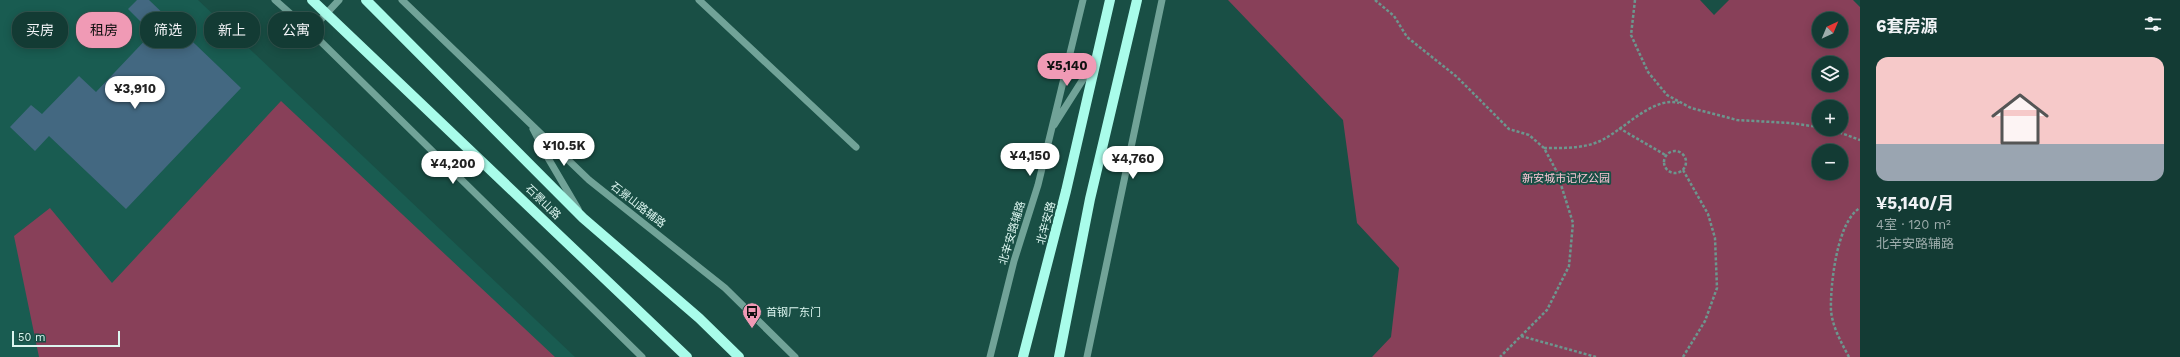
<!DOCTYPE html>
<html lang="zh">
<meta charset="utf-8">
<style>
body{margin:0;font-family:"Work Sans","Noto Sans SC",sans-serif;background:#204640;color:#f1f3f6;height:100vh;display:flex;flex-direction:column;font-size:15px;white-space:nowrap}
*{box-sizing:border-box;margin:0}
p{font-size:13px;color:#9dadac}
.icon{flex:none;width:22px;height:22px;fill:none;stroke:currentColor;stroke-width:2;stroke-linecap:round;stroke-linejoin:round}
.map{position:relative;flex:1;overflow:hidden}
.side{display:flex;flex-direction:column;background:#133b34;width:320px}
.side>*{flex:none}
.top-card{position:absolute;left:12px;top:12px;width:380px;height:36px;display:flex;gap:8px}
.needle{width:26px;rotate:44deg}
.controls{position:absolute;left:1812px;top:12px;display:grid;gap:8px}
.controls a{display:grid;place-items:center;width:36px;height:36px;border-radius:50%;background:#133b34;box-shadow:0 2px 10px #0003,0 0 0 1px #32554f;font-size:20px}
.scale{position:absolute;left:12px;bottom:10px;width:108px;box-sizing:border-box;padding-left:4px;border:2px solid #dcf6f0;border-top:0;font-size:11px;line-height:14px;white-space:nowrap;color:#dcf6f0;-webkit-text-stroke:3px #194f45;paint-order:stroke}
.price{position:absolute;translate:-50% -34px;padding:0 9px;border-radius:14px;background:#fff;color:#222;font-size:13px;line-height:26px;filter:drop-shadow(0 1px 2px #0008)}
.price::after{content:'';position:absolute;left:50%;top:24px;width:12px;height:9px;margin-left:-6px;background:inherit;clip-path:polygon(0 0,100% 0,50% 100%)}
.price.selected{background:#f09ab5;color:#111}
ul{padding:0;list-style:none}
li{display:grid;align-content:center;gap:8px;height:212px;padding:0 16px}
li span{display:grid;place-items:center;height:124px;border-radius:12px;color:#555}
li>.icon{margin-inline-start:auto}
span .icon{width:72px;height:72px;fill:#fffc;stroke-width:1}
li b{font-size:17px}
h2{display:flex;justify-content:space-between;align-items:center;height:48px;padding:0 16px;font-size:17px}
.pill{padding:0 14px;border-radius:16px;background:#133b34;box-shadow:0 2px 10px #0003,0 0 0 1px #32554f;font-size:14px;line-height:36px}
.pill.selected{background:#f09ab5;color:#111}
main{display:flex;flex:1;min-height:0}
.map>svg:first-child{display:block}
</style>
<main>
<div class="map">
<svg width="1860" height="357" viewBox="0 0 1860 357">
<rect width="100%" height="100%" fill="#194f45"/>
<path fill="#195c51" d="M 0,0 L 198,0 L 575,357 L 0,357 Z"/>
<path fill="#884059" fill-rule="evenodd" d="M 1228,0 L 1700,0 L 1714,15 L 1729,0 L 1853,0 L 1860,7 L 1860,357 L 1372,357 L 1391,337 L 1399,268 L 1357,223 L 1343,120 ZM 1819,19 L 1841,19 L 1841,41 L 1819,41 ZM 1819,63 L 1841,63 L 1841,85 L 1819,85 ZM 1819,107 L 1841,107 L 1841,129 L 1819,129 ZM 1819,151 L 1841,151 L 1841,173 L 1819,173 Z
M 281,101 L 555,357 L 39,357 L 14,236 L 50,208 L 112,283 Z"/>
<path fill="#436881" d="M 137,0 L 149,0 L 241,88 L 126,209 L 49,136 L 35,151 L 10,127 L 31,105 L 42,114 L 79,76 L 96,92 L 152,33 L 128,9 Z"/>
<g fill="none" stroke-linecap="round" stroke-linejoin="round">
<path stroke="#6c968e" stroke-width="2.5" stroke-dasharray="3 2" stroke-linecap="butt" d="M 1375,0 L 1394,16 L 1407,37 L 1457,77 L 1509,129 L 1529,135 L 1544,148 L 1557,172 L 1573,223 L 1569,266 L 1547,310 L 1500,357
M 1635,0 L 1631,35 L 1648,72 L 1667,95 L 1691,108 L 1737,120 L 1790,123 L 1819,127
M 1619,128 L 1667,156
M 1830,129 L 1860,140
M 1544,148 C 1564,148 1586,149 1604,139 C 1625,128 1654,96 1679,103
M1664 162a11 11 0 1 1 22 0a11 11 0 1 1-22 0Z
M 1683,170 L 1708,214 L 1715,238 L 1717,288 L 1705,321 L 1683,357
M 1521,336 L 1596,357
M 1849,357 C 1841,342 1833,328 1831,311 C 1830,286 1837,221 1860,208"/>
<path stroke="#71a398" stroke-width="7" d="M 275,0 L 310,31 L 642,357
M 402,0 L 589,180 L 725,288 L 795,357
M 699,0 L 856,147
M 310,31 L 339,0
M 1054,125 L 1094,62
M 533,129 L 548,158 L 578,209
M 990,357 L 1014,261 L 1038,185 L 1083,0
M 1087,357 L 1162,0"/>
<path stroke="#a9fcea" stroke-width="10" d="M 312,0 L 687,357
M 366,0 L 583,218 L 699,318 L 739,357
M 1023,357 L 1066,191 L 1110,0
M 1059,357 L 1090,199 L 1137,0"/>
</g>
<defs>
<symbol id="bus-pin" viewBox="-11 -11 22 30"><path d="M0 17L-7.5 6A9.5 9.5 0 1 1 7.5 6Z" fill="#f09ab5" stroke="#194f45"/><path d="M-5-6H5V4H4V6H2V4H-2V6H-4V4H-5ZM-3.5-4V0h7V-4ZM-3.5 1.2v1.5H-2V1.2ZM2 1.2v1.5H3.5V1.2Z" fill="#111"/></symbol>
</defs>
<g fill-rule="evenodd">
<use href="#bus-pin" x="741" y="301" width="22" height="30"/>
</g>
<g text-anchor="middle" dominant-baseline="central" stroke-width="4" stroke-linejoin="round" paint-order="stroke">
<g font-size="11" fill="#fbc7d6" stroke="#194f45">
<text x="1566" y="178">新安城市记忆公园</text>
</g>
<g font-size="11" fill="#dcf6f0" stroke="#194f45">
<text transform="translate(543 202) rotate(44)">石景山路</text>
<text transform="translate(638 205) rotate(38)">石景山路辅路</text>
<text transform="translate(1046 223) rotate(-75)">北辛安路</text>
<text transform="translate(1012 233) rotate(-73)">北辛安路辅路</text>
</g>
<g font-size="11" fill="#dcf6f0" stroke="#194f45" text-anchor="start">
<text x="766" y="312">首钢厂东门</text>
</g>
</g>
</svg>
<div class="controls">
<a><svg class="needle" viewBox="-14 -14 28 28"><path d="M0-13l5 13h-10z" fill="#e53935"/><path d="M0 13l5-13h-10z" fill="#9dadac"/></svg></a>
<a><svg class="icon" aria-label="layers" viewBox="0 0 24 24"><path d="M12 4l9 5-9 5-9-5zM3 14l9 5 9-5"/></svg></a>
<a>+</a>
<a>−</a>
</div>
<div class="scale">50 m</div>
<b class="price selected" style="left:1067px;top:87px">¥5,140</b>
<b class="price" style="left:135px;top:110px">¥3,910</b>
<b class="price" style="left:564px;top:167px">¥10.5K</b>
<b class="price" style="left:1030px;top:177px">¥4,150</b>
<b class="price" style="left:1133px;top:180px">¥4,760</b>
<b class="price" style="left:453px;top:185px">¥4,200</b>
<div class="top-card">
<a class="pill">买房</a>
<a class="pill selected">租房</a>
<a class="pill">筛选</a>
<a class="pill">新上</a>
<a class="pill">公寓</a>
</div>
</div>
<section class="side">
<h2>6套房源<svg class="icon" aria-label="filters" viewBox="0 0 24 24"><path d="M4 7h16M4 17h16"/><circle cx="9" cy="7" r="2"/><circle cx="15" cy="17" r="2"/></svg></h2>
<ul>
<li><span style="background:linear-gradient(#f6c9c9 70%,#9aa5b1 0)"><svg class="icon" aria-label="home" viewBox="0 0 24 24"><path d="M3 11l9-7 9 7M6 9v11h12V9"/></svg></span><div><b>¥5,140/月</b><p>4室 · 120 m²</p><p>北辛安路辅路</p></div></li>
</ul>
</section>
</main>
